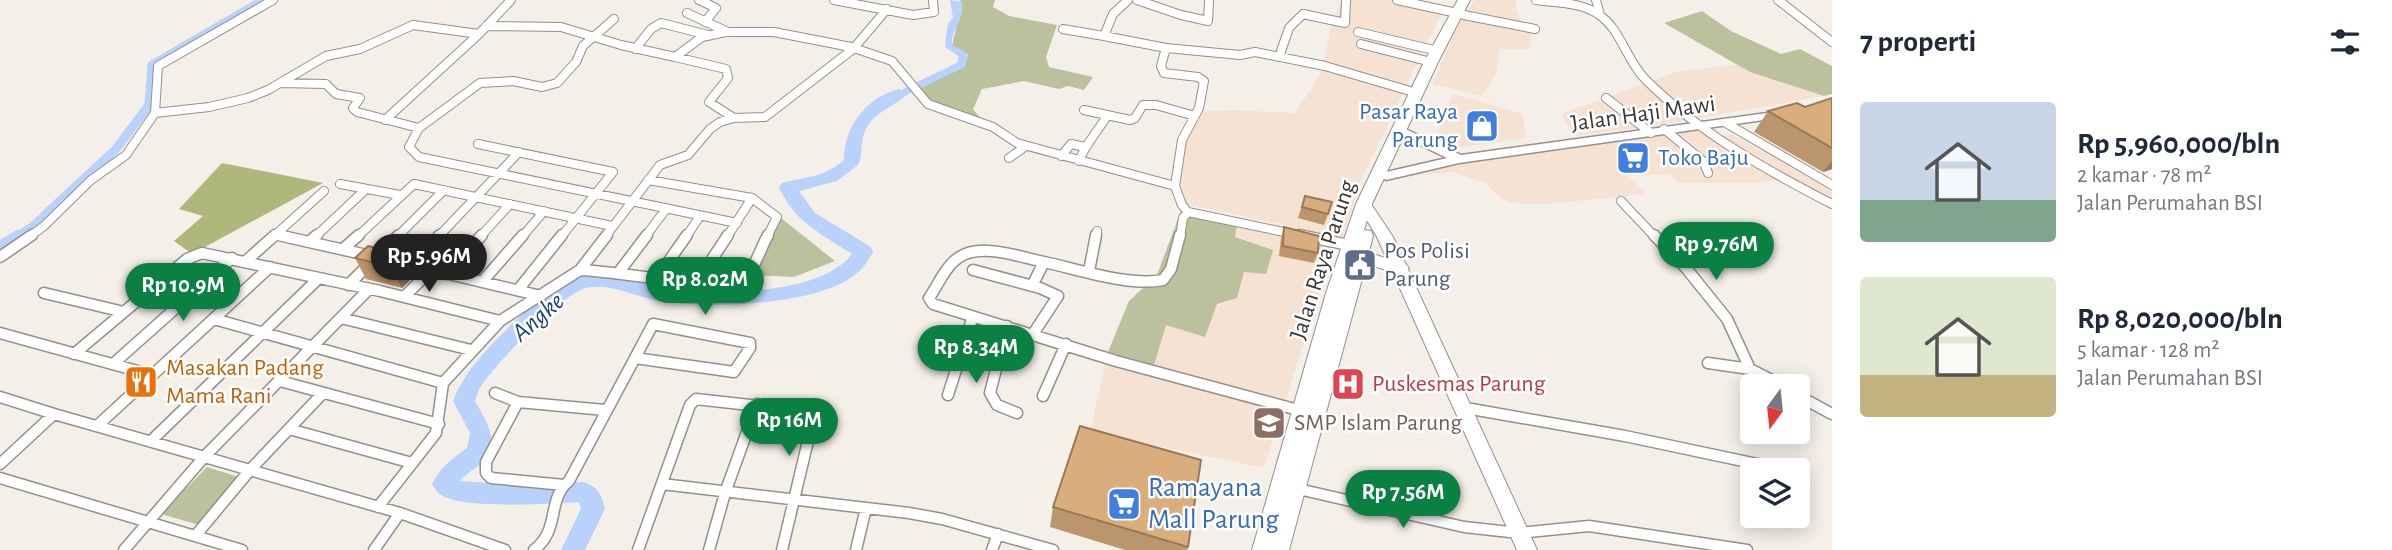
<!DOCTYPE html>
<html lang="id">
<meta charset="utf-8">
<style>
body{margin:0;font-family:"Alegreya Sans",sans-serif;background:#f2f2f3;color:#1f2937;height:100vh;display:flex;flex-direction:column;font-size:26px;white-space:nowrap}
*{box-sizing:border-box;margin:0}
p{font-size:23px;color:#747a83}
.icon{flex:none;width:38px;height:38px;fill:none;stroke:currentColor;stroke-width:2;stroke-linecap:round;stroke-linejoin:round}
.map{position:relative;flex:1;overflow:hidden}
.details{display:flex;flex-direction:column;background:#fff;width:560px}
.details>*{flex:none}
.needle{width:46px;rotate:195deg}
.buttons{position:absolute;left:1740px;top:374px;display:grid;gap:14px}
.buttons a{display:grid;place-items:center;width:70px;height:70px;border-radius:7px;background:#fff;box-shadow:0 4px 18px #0003;font-size:35px}
.price{position:absolute;translate:-50% -60px;padding:0 16px;border-radius:24px;background:#0b8043;color:#fff;font-size:23px;line-height:46px;filter:drop-shadow(0 2px 4px #0008)}
.price::after{content:'';position:absolute;left:50%;top:42px;width:21px;height:16px;margin-left:-10px;background:inherit;clip-path:polygon(0 0,100% 0,50% 100%)}
.price.current{background:#222;color:#fff}
ul{padding:0;list-style:none}
li{display:flex;align-items:center;gap:21px;height:175px;padding:0 28px}
li span{display:grid;place-items:center;flex:none;width:196px;height:140px;border-radius:7px;color:#555}
li>.icon{margin-inline-start:auto}
span .icon{width:84px;height:84px;fill:#fffc;stroke-width:1}
li b{font-size:30px}
h2{display:flex;justify-content:space-between;align-items:center;height:84px;padding:0 28px;font-size:30px}
main{display:flex;flex:1;min-height:0}
.map>svg:first-child{display:block}
</style>
<main>
<div class="map">
<svg width="1832" height="550" viewBox="0 0 1832 550">
<rect width="100%" height="100%" fill="#f5efe9"/>
<path fill="#f6e2d2" d="M 1342,0 L 1393,0 L 1443,11 L 1359,184 L 1344,238 L 1182,203 L 1174,192 L 1171,175 L 1188,126 L 1198,112 L 1232,110 L 1295,113 L 1321,74 L 1332,23 Z
M 1474,0 L 1516,0 L 1516,11 L 1521,21 L 1531,27 L 1530,49 L 1500,49 L 1496,74 L 1482,96 L 1433,84 L 1453,36 Z
M 1738,65 L 1750,72 L 1824,96 L 1653,126 L 1576,136 L 1561,114 L 1679,71 Z
M 1453,94 L 1523,114 L 1526,138 L 1461,147 L 1435,138 Z
M 1697,127 L 1781,179 L 1756,183 L 1678,183 L 1669,174 L 1627,176 L 1645,194 L 1548,204 L 1518,204 L 1502,199 L 1484,182 L 1452,172 L 1381,179 L 1383,175 Z
M 1732,134 L 1832,191 L 1832,201 L 1720,138 Z
M 1238,220 L 1336,242 L 1264,468 L 1090,432 L 1108,352 L 1154,364 L 1166,324 L 1237,298 L 1244,272 L 1234,237 Z"/>
<path fill="#bbc19c" d="M 959,0 L 995,0 L 993,7 L 1009,16 L 1057,25 L 1046,57 L 1049,67 L 1093,77 L 1084,90 L 1068,86 L 1059,89 L 1024,81 L 982,89 L 973,109 L 981,119 L 927,102 L 915,91 L 965,66 L 968,54 L 952,46 L 962,3 Z
M 1702,11 L 1731,31 L 1781,54 L 1800,49 L 1832,66 L 1832,94 L 1824,96 L 1750,72 L 1664,23 Z
M 1182,208 L 1238,220 L 1235,237 L 1273,250 L 1266,274 L 1244,272 L 1237,298 L 1217,304 L 1205,337 L 1166,325 L 1154,365 L 1108,352 L 1129,301 L 1157,275 Z
M 781,218 L 835,261 L 794,277 L 751,275 Z
M 207,467 L 242,478 L 199,525 L 161,514 Z"/>
<path fill="#afb77b" d="M 222,163 L 323,183 L 192,254 L 174,241 L 203,216 L 179,209 Z"/>
<path fill="#b9d2fc" d="M 950,0 L 962,2 C 965,20 951,29 952,45 L 968,54 L 965,67 L 879,108 L 876,106 C 900,87 931,77 958,62 L 958,56 L 945,47 L 948,23 L 953,18 Z"/>
<g fill="none" stroke-linecap="round" stroke-linejoin="round">
<path stroke="#b9d2fc" stroke-width="9" d="M 16,237 L 32,227 L 116,149 L 149,105 L 152,65 L 264,0"/>
<path stroke="#b9d2fc" stroke-width="11" d="M 0,246 L 19,235"/>
<path fill="#b9d2fc" fill-rule="evenodd" d="M 899,89 L 905,91 L 907,94 C 893,108 874,111 865,131 C 860,142 863,155 858,165 L 837,181 L 799,191 L 815,213 L 871,247 L 873,252 C 869,259 864,268 857,273 C 819,306 713,308 665,302 C 639,299 612,282 586,288 C 562,294 499,361 484,382 C 479,388 477,394 475,401 C 484,418 500,439 486,459 C 479,467 467,472 460,481 L 524,485 L 584,482 C 598,487 602,495 605,509 L 585,550 L 561,550 L 581,509 L 579,502 C 552,504 464,509 443,496 C 437,493 435,489 432,484 C 440,467 452,459 467,448 L 470,433 L 453,401 C 465,371 485,351 507,329 C 529,308 555,280 585,275 C 612,270 638,285 664,288 C 715,294 818,297 852,254 C 823,235 793,221 779,187 L 782,183 C 805,177 825,177 844,160 C 844,126 866,98 899,89 Z"/>
<defs>
<path id="street-far1" d="M 699,0 L 716,8 L 705,22
M 834,0 L 913,15 L 934,12 L 933,0
M 1128,0 L 1113,14 L 1104,36 L 1166,48 L 1161,66 L 1164,73 L 1198,77 L 1204,81 L 1199,108 L 1182,140 L 1175,186
M 1137,0 L 1181,15 L 1208,21 L 1209,1
M 1397,0 L 1457,13
M 1536,0 C 1556,3 1581,2 1598,14 C 1621,29 1626,60 1645,79 C 1698,132 1766,170 1832,204
M 1596,0 L 1600,15
M 1778,0 L 1832,42
M 687,13 L 728,32
M 1464,15 L 1535,29
M 486,26 L 561,27 L 621,45 L 675,57 L 702,37 L 726,32 L 774,32 L 851,47 L 892,61 L 928,104 L 993,127 L 1017,143 L 1175,186 L 1182,205 L 1188,212 L 1308,237
M 1063,29 L 1104,36
M 1358,32 L 1438,51
M 1361,44 L 1431,62
M 1166,48 L 1240,55 L 1255,52 L 1325,66 L 1417,93
M 635,49 L 651,29 L 661,23 L 708,35
M 675,57 L 726,69 L 728,78 L 709,102 L 734,118
M 1279,57 L 1289,28 L 1303,14 L 1345,23 L 1346,0
M 281,83 L 326,84 L 336,94 L 360,98 L 353,108 L 357,112 L 419,128 L 409,147 L 419,157 L 737,223
M 1606,98 L 1651,133
M 1084,110 L 1130,120 L 1135,118 L 1143,105 L 1156,105 L 1195,116
M 155,113 L 209,107 L 248,98 L 268,90 L 326,56 L 360,49 L 413,25 L 479,34 L 511,0
M 385,120 L 479,34
M 1726,123 L 1832,185
M 419,128 L 480,83 L 513,81 L 542,87 L 557,83 L 576,62 L 583,46 L 614,19
M 1664,129 L 1703,161 L 1708,173
M 478,144 L 613,172 L 561,237
M 1061,156 L 1071,144 L 1085,147
M 1009,158 L 1026,146
M 1079,161 C 1084,146 1098,131 1107,116
M 648,180 L 752,198 L 777,217 L 767,237
M 340,184 L 400,195
M 1621,201 L 1655,237
M 275,234 L 286,237
M 29,237 L 44,226 L 91,180 L 126,155 L 155,113 L 158,66 L 273,0
M 273,237 L 324,191
M 315,237 L 366,189
M 357,237 L 414,184 L 612,226
M 397,237 L 444,190
M 438,237 L 519,152
M 480,237 L 510,204
M 522,237 L 544,211
M 605,237 L 660,165 L 688,155 L 710,129 L 720,122 L 734,118 L 765,117 L 853,49 L 887,9
M 645,237 L 666,209
M 686,237 L 700,216
M 727,237 L 752,198
M 1096,237 L 1097,231
M 1180,237 L 1183,218 L 1188,212"/>
<path id="street" d="M 278,235 L 371,256
M 1299,235 L 1354,246
M 1654,235 L 1686,268 L 1727,319 L 1750,369 L 1785,387
M 310,241 L 317,235
M 343,249 L 359,235
M 0,257 L 32,235
M 246,261 L 275,235
M 399,262 L 541,296
M 1044,262 C 1077,269 1130,287 1163,280 L 1171,269 L 1180,235
M 411,265 L 440,235
M 580,270 C 609,270 729,293 745,278 C 755,268 761,247 768,235
M 973,270 L 1040,288 L 1058,296 L 1033,334
M 1089,271 L 1096,235
M 619,272 L 647,235
M 446,274 L 482,235
M 657,278 L 687,235
M 482,282 L 523,235
M 697,282 L 728,235
M 348,285 L 399,235
M 1032,286 L 1044,262 C 1020,257 980,242 958,258 C 945,267 938,285 929,298 L 933,304 L 1116,361 L 1302,411
M 518,290 L 562,235
M 44,293 L 124,312
M 404,297 L 431,270
M 341,318 L 471,350
M 214,319 L 443,383
M 653,324 L 750,343 L 750,348 L 734,372 L 635,358 Z
M 1007,326 L 990,393 L 997,405 L 1017,413
M 0,333 L 152,375
M 74,354 L 187,259 L 202,253 L 380,291 L 500,321
M 1708,363 L 1750,369
M 113,364 L 232,258
M 280,381 L 439,424
M 443,383 L 500,321 L 580,270 L 607,235
M 495,393 L 518,402 L 605,410
M 948,395 L 972,319
M 1797,395 L 1832,414
M 1043,396 L 1066,344
M 0,397 L 54,414
M 518,402 L 486,462 L 486,473 L 491,478 L 564,485
M 1460,407 L 1625,436 L 1790,471
M 98,425 L 270,267
M 289,429 L 412,463
M 151,441 L 319,278
M 0,464 L 54,414 L 400,513
M 0,478 L 242,550
M 662,484 L 909,513 L 942,519 L 1053,550
M 1294,488 L 1464,527 L 1519,533 L 1589,526 L 1747,550
M 378,507 L 436,433 L 443,383
M 196,535 L 250,470 L 323,393
M 124,550 L 205,456 L 369,289
M 374,550 L 400,513 L 505,550
M 534,550 C 561,529 546,500 569,481 L 635,358
M 638,550 L 690,405 L 696,399 L 812,412 L 813,420 L 782,550
M 709,550 L 725,493 L 757,404
M 856,550 L 866,508
M 992,550 L 998,534"/>
<path id="secondary" d="M 1782,111 L 1786,113 L 1786,117 L 1459,163 L 1386,180 L 1380,176 L 1382,173 L 1447,158 L 1395,133 L 1395,127 L 1399,126 L 1461,155 Z"/>
<path id="primary" d="M 1364,199 L 1369,201 L 1393,237 L 1537,550 L 1517,550 L 1377,237 L 1357,204 Z"/>
<path id="highway" d="M 1458,0 L 1470,0 L 1438,62 L 1372,204 L 1364,230 L 1371,231 L 1373,235 L 1369,253 L 1406,264 L 1409,268 L 1400,274 L 1366,264 L 1289,550 L 1252,550 L 1326,293 L 1356,204 L 1424,62 Z"/>
</defs>
<use href="#street-far1" stroke="#95908b" stroke-width="10"/>
<use href="#street" stroke="#95908b" stroke-width="13"/>
<use href="#secondary" stroke="#95908b" stroke-width="3"/>
<use href="#primary" stroke="#95908b" stroke-width="2"/>
<use href="#highway" stroke="#95908b" stroke-width="2"/>
<use href="#street-far1" stroke="#fff" stroke-width="8"/>
<use href="#street" stroke="#fff" stroke-width="10"/>
<use href="#secondary" fill="#fff" fill-rule="evenodd"/>
<use href="#primary" fill="#fff" fill-rule="evenodd"/>
<use href="#highway" fill="#fff" fill-rule="evenodd"/>
</g>
<path fill="#bb956c" d="M 1832,98 L 1832,169 L 1823,172 L 1754,132 L 1768,111 L 1805,107 Z
M 1305,196 L 1328,214 L 1324,225 L 1298,218 Z
M 1284,227 L 1318,253 L 1314,263 L 1279,256 L 1281,238 Z
M 405,254 L 415,275 L 402,288 L 366,279 L 355,258 Z
M 1053,507 L 1188,547 L 1187,550 L 1125,550 L 1050,527 Z"/>
<path fill="#997958" d="M 1832,161 L 1832,169 L 1823,172 Z
M 405,254 L 415,275 L 402,288 L 391,267 Z"/>
<path fill="#daad7d" stroke="#997958" stroke-width="2" d="M 1832,98 L 1832,148 L 1768,111 L 1797,103 L 1805,107 Z
M 1305,196 L 1332,202 L 1328,214 L 1302,207 Z
M 1284,227 L 1319,236 L 1318,253 L 1283,246 Z
M 368,246 L 405,254 L 391,267 L 355,258 Z
M 1080,426 L 1201,460 L 1188,547 L 1053,507 Z"/>
<defs>
<symbol id="shop-square" viewBox="-11 -11 22 22"><rect x="-9" y="-9" width="18" height="18" rx="4" fill="#3f7fe0" stroke="#fff"/><path d="M-5-2.5h2.3a2.7 3.5 0 0 1 5.4 0H5L5.5 6h-11ZM-1.5-2.5h3a1.5 2.3 0 0 0-3 0Z" fill="#fff"/></symbol>
<symbol id="supermarket-square" viewBox="-11 -11 22 22"><rect x="-9" y="-9" width="18" height="18" rx="4" fill="#3f7fe0" stroke="#fff"/><path d="M-6-5.5h2.5l.6 2H6L4.5 2H-2.5L-4.4-4H-6ZM-1.5 3.2a1.3 1.3 0 1 0 .1 0ZM3 3.2a1.3 1.3 0 1 0 .1 0Z" fill="#fff"/></symbol>
<symbol id="civic-square" viewBox="-11 -11 22 22"><rect x="-9" y="-9" width="18" height="18" rx="4" fill="#5c6f8a" stroke="#fff"/><path d="M-.6-6.5H3V-4.5H.6V-3L4-1V1h2V6H-6V1h2V-1L-.6-3ZM-1.2 2.5V6h2.4V2.5Z" fill="#fff"/></symbol>
<symbol id="restaurant-square" viewBox="-11 -11 22 22"><rect x="-9" y="-9" width="18" height="18" rx="4" fill="#e8710a" stroke="#fff"/><path d="M-5-6h1v4h1v-4h1v4h1v-4h1v5L-1.5 .5V6h-2V.5L-5-1ZM5-6V6H3V1.5H1.5Q1.5-4 5-6Z" fill="#fff"/></symbol>
<symbol id="hospital-square" viewBox="-11 -11 22 22"><rect x="-9" y="-9" width="18" height="18" rx="4" fill="#e0444e" stroke="#fff"/><path d="M-5-5h3v3.5h4V-5h3V5h-3V1.5h-4V5h-3Z" fill="#fff"/></symbol>
<symbol id="school-square" viewBox="-11 -11 22 22"><rect x="-9" y="-9" width="18" height="18" rx="4" fill="#8d6e63" stroke="#fff"/><path d="M0-5L7-2L0 1L-7-2ZM-4 1L0 2.5L4 1V4Q0 6-4 4Z" fill="#fff"/></symbol>
</defs>
<g fill-rule="evenodd">
<use href="#shop-square" x="1463" y="107" width="38" height="38"/>
<use href="#supermarket-square" x="1614" y="139" width="38" height="38"/>
<use href="#civic-square" x="1341" y="246" width="38" height="38"/>
<use href="#restaurant-square" x="122" y="363" width="38" height="38"/>
<use href="#hospital-square" x="1329" y="365" width="38" height="38"/>
<use href="#school-square" x="1250" y="404" width="38" height="38"/>
<use href="#supermarket-square" x="1105" y="485" width="38" height="38"/>
</g>
<g text-anchor="middle" dominant-baseline="central" stroke-width="5" stroke-linejoin="round" paint-order="stroke">
<g font-size="24" fill="#366cbe" stroke="#fff" text-anchor="end">
<text x="1458" y="112">Pasar Raya<tspan x="1458" dy="28">Parung</tspan></text>
<text x="1658" y="158" text-anchor="start">Toko Baju</text>
</g>
<g font-size="24" fill="#393734" stroke="#fff">
<text transform="translate(1643 114) rotate(-8)">Jalan Haji Mawi</text>
<text transform="translate(1323 260) rotate(-72)">Jalan Raya Parung</text>
</g>
<g font-size="24" fill="#4e5e75" stroke="#fff" text-anchor="start">
<text x="1384" y="251">Pos Polisi<tspan x="1384" dy="28">Parung</tspan></text>
</g>
<g font-size="24" fill="#c56008" stroke="#fff" text-anchor="start">
<text x="166" y="368">Masakan Padang<tspan x="166" dy="28">Mama Rani</tspan></text>
</g>
<g font-size="24" fill="#be3a42" stroke="#fff" text-anchor="start">
<text x="1372" y="384">Puskesmas Parung</text>
</g>
<g font-size="24" fill="#785e54" stroke="#fff" text-anchor="start">
<text x="1294" y="423">SMP Islam Parung</text>
</g>
<g font-size="26" font-style="italic" fill="#1e407d" stroke="#fff">
<text transform="translate(538 317) rotate(-41)">Angke</text>
</g>
<g font-size="28" fill="#366cbe" stroke="#fff" text-anchor="start">
<text x="1148" y="488">Ramayana<tspan x="1148" dy="32">Mall Parung</tspan></text>
</g>
</g>
</svg>
<div class="buttons">
<a><svg class="needle" viewBox="-14 -14 28 28"><path d="M0-13l5 13h-10z" fill="#e53935"/><path d="M0 13l5-13h-10z" fill="#747a83"/></svg></a>
<a><svg class="icon" aria-label="layers" viewBox="0 0 24 24"><path d="M12 4l9 5-9 5-9-5zM3 14l9 5 9-5"/></svg></a>
</div>
<b class="price" style="left:1716px;top:282px">Rp 9.76M</b>
<b class="price current" style="left:429px;top:294px">Rp 5.96M</b>
<b class="price" style="left:705px;top:317px">Rp 8.02M</b>
<b class="price" style="left:183px;top:323px">Rp 10.9M</b>
<b class="price" style="left:976px;top:385px">Rp 8.34M</b>
<b class="price" style="left:789px;top:458px">Rp 16M</b>
<b class="price" style="left:1403px;top:530px">Rp 7.56M</b>
</div>
<section class="details">
<h2>7 properti<svg class="icon" aria-label="filters" viewBox="0 0 24 24"><path d="M4 7h16M4 17h16"/><circle cx="9" cy="7" r="2"/><circle cx="15" cy="17" r="2"/></svg></h2>
<ul>
<li><span style="background:linear-gradient(#c9d6e8 70%,#7fa58c 0)"><svg class="icon" aria-label="home" viewBox="0 0 24 24"><path d="M3 11l9-7 9 7M6 9v11h12V9"/></svg></span><div><b>Rp 5,960,000/bln</b><p>2 kamar · 78 m²</p><p>Jalan Perumahan BSI</p></div></li>
<li><span style="background:linear-gradient(#dfe7d0 70%,#c2b280 0)"><svg class="icon" aria-label="home" viewBox="0 0 24 24"><path d="M3 11l9-7 9 7M6 9v11h12V9"/></svg></span><div><b>Rp 8,020,000/bln</b><p>5 kamar · 128 m²</p><p>Jalan Perumahan BSI</p></div></li>
</ul>
</section>
</main>
